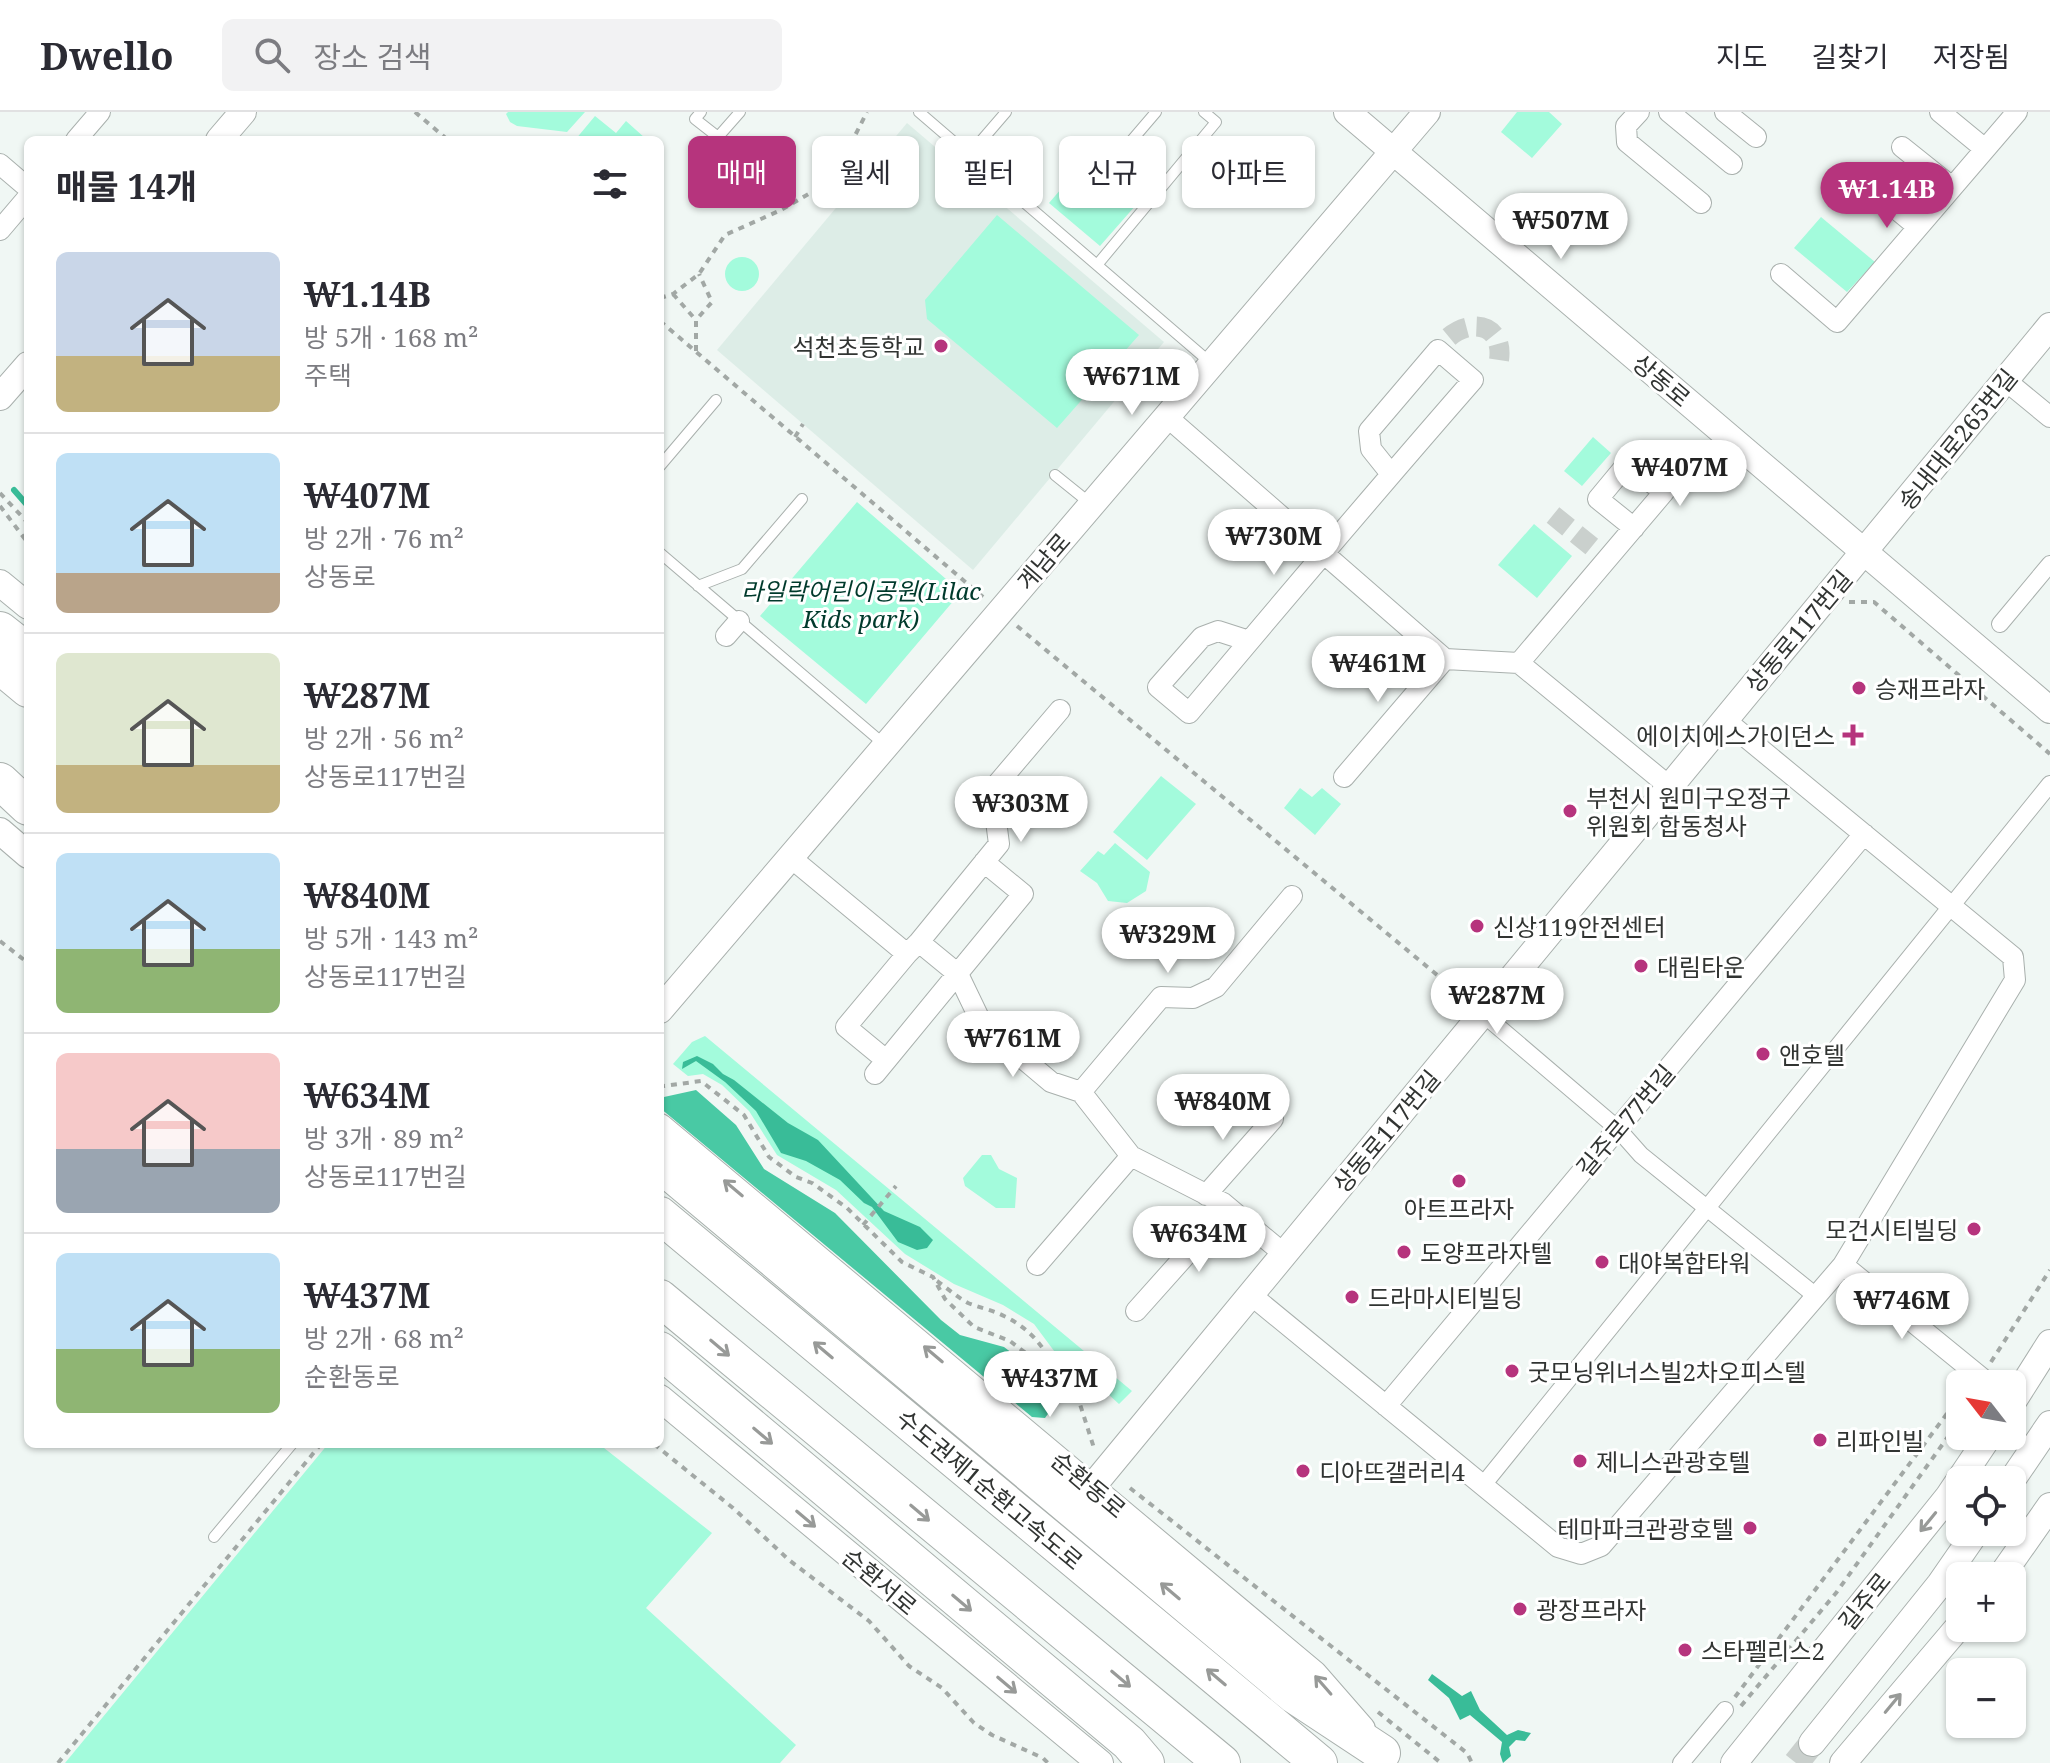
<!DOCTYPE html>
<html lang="ko">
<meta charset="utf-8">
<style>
body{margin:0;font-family:"Noto Serif","Noto Sans KR",serif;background:#f2f2f3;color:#2b2b33;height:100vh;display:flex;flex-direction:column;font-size:30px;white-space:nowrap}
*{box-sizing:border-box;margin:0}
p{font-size:26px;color:#7c7c81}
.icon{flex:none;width:44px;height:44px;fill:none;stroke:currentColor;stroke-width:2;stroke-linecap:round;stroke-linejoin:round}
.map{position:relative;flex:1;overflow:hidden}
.sheet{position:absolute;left:24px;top:24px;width:640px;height:1312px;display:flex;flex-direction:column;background:#fff;border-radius:12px;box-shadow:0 2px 6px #0004}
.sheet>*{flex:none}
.banner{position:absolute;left:688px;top:24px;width:760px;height:72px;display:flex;gap:16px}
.needle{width:52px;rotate:301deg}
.tools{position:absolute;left:1946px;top:1258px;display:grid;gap:16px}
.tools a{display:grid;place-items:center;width:80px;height:80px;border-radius:12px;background:#fff;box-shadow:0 2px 6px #0004;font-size:40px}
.price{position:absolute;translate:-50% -68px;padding:0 18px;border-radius:28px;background:#fff;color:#222;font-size:26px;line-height:52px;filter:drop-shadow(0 2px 4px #0008)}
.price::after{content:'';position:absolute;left:50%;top:48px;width:24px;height:18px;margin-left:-12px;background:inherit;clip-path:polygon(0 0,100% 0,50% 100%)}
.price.selected{background:#b6347d;color:#fff}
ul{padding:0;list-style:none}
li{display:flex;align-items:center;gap:24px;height:200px;padding:0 32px}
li+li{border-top:2px solid #e1e1e2}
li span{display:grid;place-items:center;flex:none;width:224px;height:160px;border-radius:12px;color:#555}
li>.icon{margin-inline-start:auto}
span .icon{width:96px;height:96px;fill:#fffc;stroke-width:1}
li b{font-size:34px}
h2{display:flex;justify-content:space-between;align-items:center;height:96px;padding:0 32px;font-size:34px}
.chip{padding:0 28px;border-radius:12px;background:#fff;box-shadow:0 2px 6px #0004;font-size:28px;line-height:72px}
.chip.selected{background:#b6347d;color:#fff}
header{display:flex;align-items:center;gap:48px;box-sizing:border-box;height:112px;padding:0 40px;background:#fff;border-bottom:2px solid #e1e1e2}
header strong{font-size:38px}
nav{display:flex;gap:44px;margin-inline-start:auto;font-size:28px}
.search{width:560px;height:72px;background:#f2f2f3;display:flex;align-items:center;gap:20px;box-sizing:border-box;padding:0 28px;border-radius:12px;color:#7c7c81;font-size:30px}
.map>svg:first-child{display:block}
</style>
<header>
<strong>Dwello</strong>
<div class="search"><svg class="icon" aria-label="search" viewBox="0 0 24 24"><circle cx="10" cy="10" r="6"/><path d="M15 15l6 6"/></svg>장소 검색</div>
<nav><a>지도</a><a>길찾기</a><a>저장됨</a></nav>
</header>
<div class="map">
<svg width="2050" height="1651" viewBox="0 0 2050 1651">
<rect width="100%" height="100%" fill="#f0f7f4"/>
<path fill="#ddede7" d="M 907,11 L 1164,230 L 973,458 L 717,238 Z"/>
<path fill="#a3fbdc" d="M 508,0 L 585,0 L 567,20 L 517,14 L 510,10 L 506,2 Z
M 1517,0 L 1549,0 L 1562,12 L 1532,46 L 1501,20 Z
M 595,4 L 616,21 L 626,9 L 645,26 L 643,28 L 575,28 Z
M 1086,48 L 1136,93 L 1100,134 L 1049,91 Z
M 997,103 L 1139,223 L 1057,316 L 927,207 L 925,188 Z
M 1821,105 L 1875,150 L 1847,180 L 1794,136 Z
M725 162a17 17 0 1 1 34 0a17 17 0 1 1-34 0Z
M 1593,325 L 1611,341 L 1582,374 L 1564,359 Z
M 857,390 L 961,480 L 866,592 L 760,504 Z
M 1534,412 L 1572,444 L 1537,486 L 1498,453 Z
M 1161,664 L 1196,692 L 1147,748 L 1113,720 Z
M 1300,676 L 1312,685 L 1322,676 L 1341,692 L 1315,723 L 1284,696 Z
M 1115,731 L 1150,760 L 1146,779 L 1127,791 L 1108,789 L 1097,771 L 1080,759 L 1098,739 L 1104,743 Z
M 705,924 L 1132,1279 L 1119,1292 L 1108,1282 L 1088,1281 L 1067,1265 L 1060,1247 L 1034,1212 L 1003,1193 L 954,1172 L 905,1142 L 836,1078 L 777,1043 L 749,999 L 722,973 L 703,962 L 688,964 L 673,952 L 692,930 Z
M 982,1043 L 991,1043 L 999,1057 L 1017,1066 L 1015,1096 L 996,1096 L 965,1074 L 963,1066 Z
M 328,1332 L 599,1332 L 712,1421 L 646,1496 L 796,1633 L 780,1651 L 65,1651 Z"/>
<path fill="#49c9a4" d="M 696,978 L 736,1013 L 764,1057 L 835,1101 L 941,1208 L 960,1223 L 1004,1235 L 1049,1269 L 1061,1284 L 1045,1306 L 1032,1305 L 660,996 L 664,985 Z"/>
<path fill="#39bc98" d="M 697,944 L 713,952 L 723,962 L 734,968 L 788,1011 L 818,1028 L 884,1099 L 920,1115 L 933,1128 L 927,1136 L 917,1138 L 898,1130 L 872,1095 L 864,1091 L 840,1068 L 806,1049 L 781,1041 L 756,999 L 725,970 L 696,949 L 682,957 L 683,950 Z
M 1432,1562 L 1462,1584 L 1471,1579 L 1480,1598 L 1507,1623 L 1518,1618 L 1531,1621 L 1525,1629 L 1516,1628 L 1509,1635 L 1511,1644 L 1503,1651 L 1500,1642 L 1502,1630 L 1470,1603 L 1460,1608 L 1449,1586 L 1428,1568 Z"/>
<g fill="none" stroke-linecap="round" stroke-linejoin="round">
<path stroke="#39bc98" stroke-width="6" d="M 14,378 L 28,394"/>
<path stroke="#cad0cd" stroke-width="20" stroke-dasharray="20 10" stroke-linecap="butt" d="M 1449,225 C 1473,205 1504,214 1499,248
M 1553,403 L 1596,438"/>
<path stroke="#cad0cd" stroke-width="26" stroke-dasharray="26 13" stroke-linecap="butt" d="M 1796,1651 L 1812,1631"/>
<defs>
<path id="service" d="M 701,0 L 695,7 L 718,25 L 740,0
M 919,0 L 1212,252
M 969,43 L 1006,0
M 1150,90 L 1109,55 L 1156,0
M 1097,153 L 1216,10 L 1204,0
M 660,354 L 716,288
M 1055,363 L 1091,392
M 660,441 L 885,633
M 698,474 L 742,457 L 802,387
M 214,1425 L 292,1332"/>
<path id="pedestrian" d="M 2000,512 L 2050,452
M 1483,902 L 1618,1017 L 1641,1043 L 1816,1184
M 1483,1373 L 2050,672
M 1681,1651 L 1725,1598"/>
<path id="minor" d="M 1639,0 L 1626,14 L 1627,30 L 1701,91
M 1669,0 L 1732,52
M 1725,0 L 1756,25
M 1940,0 L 1985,37
M 76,28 L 100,0
M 1902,35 L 1952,75
M 0,52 L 28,76
M 1884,87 L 1918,115
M 0,118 L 28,85
M 1781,162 L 1837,210 L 2017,0
M 2005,268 L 2050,305
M 1166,304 L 1445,547 L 1519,551 L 1670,675
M 726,524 L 739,509
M 1249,529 L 1218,519 L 1202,525 L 1158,575 L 1189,601 C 1283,489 1377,378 1473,268 L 1438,238 L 1369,319 L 1371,337 L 1391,362
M 1519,551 C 1568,494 1616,437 1664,380 L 1627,352 L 1598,387 L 1634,416
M 1344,665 L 1445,547
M 790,745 L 907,842 L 919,830 L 958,862 L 982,912 L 1051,970 L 1081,980 L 1131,1044 L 1223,1091 L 1284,1142
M 919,830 L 999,732 L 992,678 L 1060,598
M 886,948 L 846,915 L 907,842
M 875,962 L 1023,782 L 984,750
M 1081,980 L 1161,885 L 1193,886 L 1216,875 L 1292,784
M 1206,1083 L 1273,1007
M 1037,1153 L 1131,1044
M 1843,1153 L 1989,1272
M 1251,1183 L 1558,1435 L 1581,1442 L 1601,1434 L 1843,1153 L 2015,868 L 2013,845 L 1725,608
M 1136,1199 L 1228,1096
M 1386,1294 L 1864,722"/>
<path id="tertiary" d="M 1347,0 L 2050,598
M 219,28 L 243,0
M 0,285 L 28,253
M 0,471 L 28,494
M 0,719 L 28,743
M 660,898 L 1427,0
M 660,1015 L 1314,1562 L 1362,1617
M 660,1286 L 1100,1651
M 2012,1291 L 2050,1231
M 2012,1368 L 2050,1312
M 1092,1375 L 2050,214
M 2001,1464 L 2050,1394
M 1812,1631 L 1940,1472 L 1976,1420
M 1734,1651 L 1948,1385 L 1989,1324
M 1843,1651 L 1960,1513"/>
<path id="motorway" d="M 0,518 L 28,540
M 0,554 L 28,577
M 0,669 L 28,695
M 660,1052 L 1294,1583 L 1382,1641
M 660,1103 L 1319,1651
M 660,1186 L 1222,1651
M 660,1238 L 1129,1631 L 1146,1651"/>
</defs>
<use href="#service" stroke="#a9b0ad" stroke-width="12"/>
<use href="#pedestrian" stroke="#a9b0ad" stroke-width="18"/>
<use href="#minor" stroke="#a9b0ad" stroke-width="22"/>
<use href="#tertiary" stroke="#a9b0ad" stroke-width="28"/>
<use href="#motorway" stroke="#a9b0ad" stroke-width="38"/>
<path stroke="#a2a8a5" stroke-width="4" stroke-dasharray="6 6" stroke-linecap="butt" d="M 415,0 L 448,28
M 673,182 L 695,207
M 660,186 L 673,182 L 699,162 L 725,123 L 781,98 L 817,77 L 844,45 L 867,0
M 660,209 L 983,485
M 696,239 L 696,208 L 712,190 L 699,162
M 795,325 L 803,312
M 0,381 L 28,411
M 0,394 L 28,431
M 1849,490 L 1874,490 L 2050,642
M 1017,514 L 1466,887
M 0,829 L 28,851
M 660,971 L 664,974 L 701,969 L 744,1003 L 769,1045 L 796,1065 L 812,1071 L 847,1096 L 902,1150 L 933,1165 L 945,1187 L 974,1215 L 1010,1229 L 1058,1266 L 1078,1286 L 1094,1336
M 863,1113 L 896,1074
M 937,1169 C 947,1176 957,1185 968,1191 C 980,1196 993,1198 1004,1204 C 1031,1217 1047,1237 1057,1264
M 1991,1250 L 2050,1158
M 654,1332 L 733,1396 L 789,1448 L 869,1509 L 909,1554 L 942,1576 L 974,1611 L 992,1623 L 1043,1646 L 1048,1651
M 1130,1376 L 1467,1641 L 1472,1651
M 1735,1585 L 1952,1295 L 1960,1299
M 1741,1594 L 1836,1481 L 1960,1308
M 1378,1600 L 1441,1651
M 58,1651 L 321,1332"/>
<use href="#service" stroke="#fff" stroke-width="10"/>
<use href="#pedestrian" stroke="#fff" stroke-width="16"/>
<use href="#minor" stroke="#fff" stroke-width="20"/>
<use href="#tertiary" stroke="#fff" stroke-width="26"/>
<use href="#motorway" stroke="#fff" stroke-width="36"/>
</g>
<defs><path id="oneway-shaft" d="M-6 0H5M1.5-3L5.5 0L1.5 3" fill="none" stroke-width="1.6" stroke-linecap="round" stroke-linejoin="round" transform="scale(2)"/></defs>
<g stroke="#989a98">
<use href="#oneway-shaft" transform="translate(733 1076) rotate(-140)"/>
<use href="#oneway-shaft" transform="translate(720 1236) rotate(40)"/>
<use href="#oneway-shaft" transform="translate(823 1238) rotate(-140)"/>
<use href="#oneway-shaft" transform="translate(933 1242) rotate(-140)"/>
<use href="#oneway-shaft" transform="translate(763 1324) rotate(40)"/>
<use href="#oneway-shaft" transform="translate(920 1401) rotate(40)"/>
<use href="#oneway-shaft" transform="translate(806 1407) rotate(40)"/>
<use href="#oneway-shaft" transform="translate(1928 1410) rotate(129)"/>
<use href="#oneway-shaft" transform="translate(1170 1479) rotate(-140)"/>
<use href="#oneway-shaft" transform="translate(962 1491) rotate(40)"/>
<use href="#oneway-shaft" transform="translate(1216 1565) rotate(-140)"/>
<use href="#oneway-shaft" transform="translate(1121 1567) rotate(40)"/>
<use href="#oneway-shaft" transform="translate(1007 1573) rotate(40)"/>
<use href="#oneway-shaft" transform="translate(1323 1573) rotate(-131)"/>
<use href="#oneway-shaft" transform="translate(1893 1591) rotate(-50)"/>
</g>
<g fill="#b6347d" stroke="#fff" stroke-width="3">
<circle cx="941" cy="234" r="8"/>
<circle cx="1859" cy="576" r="8"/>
<path d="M1849 611h8v8h8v8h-8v8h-8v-8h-8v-8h8z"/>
<circle cx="1570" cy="699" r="8"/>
<circle cx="1477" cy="814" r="8"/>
<circle cx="1641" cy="854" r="8"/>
<circle cx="1763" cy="942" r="8"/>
<circle cx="1459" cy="1069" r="8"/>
<circle cx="1974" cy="1117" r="8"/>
<circle cx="1404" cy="1140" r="8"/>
<circle cx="1602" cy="1150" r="8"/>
<circle cx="1352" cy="1185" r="8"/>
<circle cx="1512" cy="1259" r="8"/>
<circle cx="1820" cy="1328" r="8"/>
<circle cx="1580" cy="1349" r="8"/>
<circle cx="1303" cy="1359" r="8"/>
<circle cx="1750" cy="1416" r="8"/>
<circle cx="1520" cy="1497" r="8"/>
<circle cx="1685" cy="1538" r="8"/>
</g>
<g text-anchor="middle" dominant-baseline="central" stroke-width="6" stroke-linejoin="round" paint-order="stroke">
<g font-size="24" fill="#313432" stroke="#fff" text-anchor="start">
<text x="925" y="234" text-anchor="end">석천초등학교</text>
<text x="1875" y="576">승재프라자</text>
<text x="1835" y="623" text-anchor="end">에이치에스가이던스</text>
<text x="1586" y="685">부천시 원미구오정구<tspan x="1586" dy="28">위원회 합동청사</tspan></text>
<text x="1493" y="814">신상119안전센터</text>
<text x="1657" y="854">대림타운</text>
<text x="1779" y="942">앤호텔</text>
<text x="1459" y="1096" text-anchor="middle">아트프라자</text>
<text x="1958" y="1117" text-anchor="end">모건시티빌딩</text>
<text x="1420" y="1140">도양프라자텔</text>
<text x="1618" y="1150">대야복합타워</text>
<text x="1368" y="1185">드라마시티빌딩</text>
<text x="1528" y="1259">굿모닝위너스빌2차오피스텔</text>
<text x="1836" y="1328">리파인빌</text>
<text x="1596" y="1349">제니스관광호텔</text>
<text x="1319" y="1359">디아뜨갤러리4</text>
<text x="1734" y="1416" text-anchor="end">테마파크관광호텔</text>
<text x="1536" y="1497">광장프라자</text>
<text x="1701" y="1538">스타펠리스2</text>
</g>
<g font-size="24" fill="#313432" stroke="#fff">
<text transform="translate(1662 268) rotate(40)">상동로</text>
<text transform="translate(1957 327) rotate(-51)">송내대로265번길</text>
<text transform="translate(1043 449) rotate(-49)">계남로</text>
<text transform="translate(1798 519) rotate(-50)">상동로117번길</text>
<text transform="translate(1625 1008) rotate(-50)">길주로77번길</text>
<text transform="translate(1386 1019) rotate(-50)">상동로117번길</text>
<text transform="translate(1089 1372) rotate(40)">순환동로</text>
<text transform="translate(990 1377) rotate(40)">수도권제1순환고속도로</text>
<text transform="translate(880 1469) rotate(40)">순환서로</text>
<text transform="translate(1864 1489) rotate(-51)">길주로</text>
</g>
<g font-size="24" font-style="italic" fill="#003a2c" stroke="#fff">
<text x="861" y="478">라일락어린이공원(Lilac<tspan x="861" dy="28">Kids park)</tspan></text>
</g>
</g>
</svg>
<div class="tools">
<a><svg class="needle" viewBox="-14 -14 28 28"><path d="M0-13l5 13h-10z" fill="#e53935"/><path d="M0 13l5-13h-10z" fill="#7c7c81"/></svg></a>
<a><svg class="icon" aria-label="locate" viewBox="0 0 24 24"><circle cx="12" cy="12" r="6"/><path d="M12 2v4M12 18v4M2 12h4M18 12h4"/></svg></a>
<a>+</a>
<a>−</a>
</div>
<b class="price selected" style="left:1887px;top:118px">₩1.14B</b>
<b class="price" style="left:1561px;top:149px">₩507M</b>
<b class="price" style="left:1132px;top:305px">₩671M</b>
<b class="price" style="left:1680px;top:396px">₩407M</b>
<b class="price" style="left:1274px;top:465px">₩730M</b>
<b class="price" style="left:1378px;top:592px">₩461M</b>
<b class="price" style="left:1021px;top:732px">₩303M</b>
<b class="price" style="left:1168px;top:863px">₩329M</b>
<b class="price" style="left:1497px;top:924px">₩287M</b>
<b class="price" style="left:1013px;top:967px">₩761M</b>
<b class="price" style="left:1223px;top:1030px">₩840M</b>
<b class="price" style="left:1199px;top:1162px">₩634M</b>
<b class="price" style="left:1902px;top:1229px">₩746M</b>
<b class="price" style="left:1050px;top:1307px">₩437M</b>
<div class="banner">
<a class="chip selected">매매</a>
<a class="chip">월세</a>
<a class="chip">필터</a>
<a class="chip">신규</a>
<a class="chip">아파트</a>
</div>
<section class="sheet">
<h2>매물 14개<svg class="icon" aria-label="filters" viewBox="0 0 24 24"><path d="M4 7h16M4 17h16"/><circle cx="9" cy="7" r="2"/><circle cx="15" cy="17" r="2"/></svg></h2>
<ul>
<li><span style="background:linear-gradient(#c9d6e8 65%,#c2b280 0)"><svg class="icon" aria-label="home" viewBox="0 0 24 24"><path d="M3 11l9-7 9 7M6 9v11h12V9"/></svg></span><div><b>₩1.14B</b><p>방 5개 · 168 m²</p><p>주택</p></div></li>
<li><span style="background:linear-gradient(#bfe0f5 75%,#b9a48a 0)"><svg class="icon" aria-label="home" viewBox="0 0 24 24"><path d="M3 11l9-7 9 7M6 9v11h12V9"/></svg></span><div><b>₩407M</b><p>방 2개 · 76 m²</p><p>상동로</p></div></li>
<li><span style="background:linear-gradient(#dfe7d0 70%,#c2b280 0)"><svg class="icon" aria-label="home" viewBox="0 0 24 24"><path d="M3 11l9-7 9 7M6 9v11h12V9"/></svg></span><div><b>₩287M</b><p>방 2개 · 56 m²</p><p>상동로117번길</p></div></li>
<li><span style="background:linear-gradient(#bfe0f5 60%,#8fb573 0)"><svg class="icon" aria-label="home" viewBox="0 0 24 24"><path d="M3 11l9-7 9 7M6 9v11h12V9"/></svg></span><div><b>₩840M</b><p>방 5개 · 143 m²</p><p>상동로117번길</p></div></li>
<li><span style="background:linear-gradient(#f6c9c9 60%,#9aa5b1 0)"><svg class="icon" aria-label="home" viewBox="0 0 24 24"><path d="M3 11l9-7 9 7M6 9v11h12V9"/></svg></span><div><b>₩634M</b><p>방 3개 · 89 m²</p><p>상동로117번길</p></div></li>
<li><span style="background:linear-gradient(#bfe0f5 60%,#8fb573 0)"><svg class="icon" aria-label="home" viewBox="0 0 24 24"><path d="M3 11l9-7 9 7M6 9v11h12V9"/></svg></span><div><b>₩437M</b><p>방 2개 · 68 m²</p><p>순환동로</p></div></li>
</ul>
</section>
</div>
